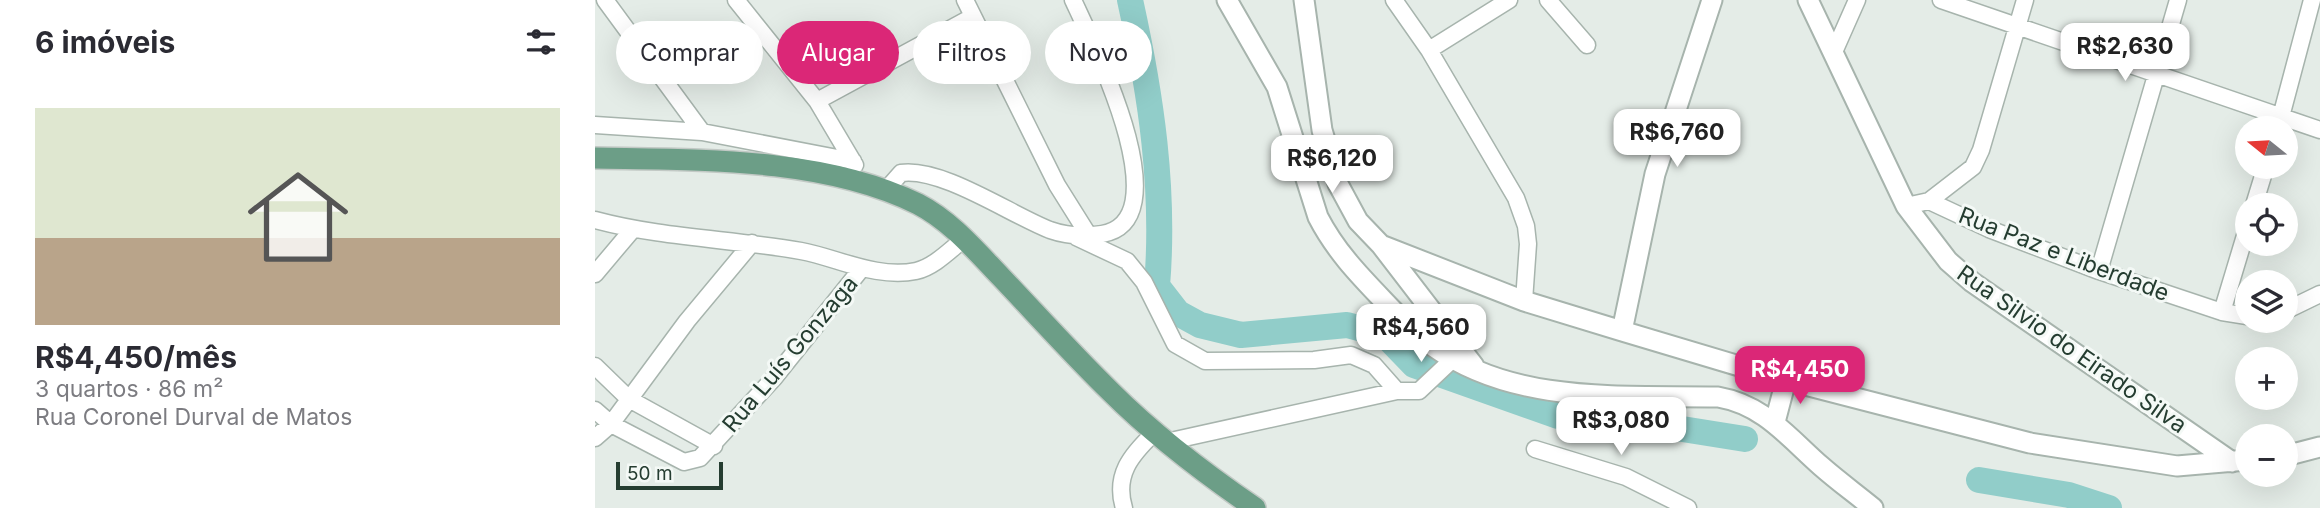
<!DOCTYPE html>
<html lang="pt">
<meta charset="utf-8">
<style>
body{margin:0;font-family:Inter,sans-serif;background:#f7f7f7;color:#2b2b33;height:100vh;display:flex;flex-direction:column;font-size:26px;white-space:nowrap}
*{box-sizing:border-box;margin:0}
p{font-size:23px;color:#7c7c81}
.icon{flex:none;width:38px;height:38px;fill:none;stroke:currentColor;stroke-width:2;stroke-linecap:round;stroke-linejoin:round}
.map{position:relative;flex:1;overflow:hidden}
.side{display:flex;flex-direction:column;background:#fff;width:595px}
.side>*{flex:none}
.guide{position:absolute;left:21px;top:21px;width:665px;height:63px;display:flex;gap:14px}
.needle{width:46px;rotate:288deg}
.controls{position:absolute;left:1640px;top:116px;display:grid;gap:14px}
.controls a{display:grid;place-items:center;width:63px;height:63px;border-radius:50%;background:#fff;box-shadow:0 7px 28px #0002;font-size:35px}
.scale{position:absolute;left:21px;bottom:18px;width:107px;box-sizing:border-box;padding-left:7px;border:4px solid #253d31;border-top:0;font-size:19px;line-height:24px;white-space:nowrap;color:#253d31;-webkit-text-stroke:5px #f4f9f6;paint-order:stroke}
.price{position:absolute;translate:-50% -60px;padding:0 16px;border-radius:14px;background:#fff;color:#222;font-size:23px;line-height:46px;filter:drop-shadow(0 2px 4px #0008)}
.price::after{content:'';position:absolute;left:50%;top:42px;width:21px;height:16px;margin-left:-10px;background:inherit;clip-path:polygon(0 0,100% 0,50% 100%)}
.price.active{background:#db2777;color:#fff}
ul{padding:0;list-style:none}
li{display:grid;align-content:center;gap:14px;height:371px;padding:0 35px}
li+li{border-top:2px solid #e1e1e2}
li span{display:grid;place-items:center;height:217px;border-radius:0px;color:#555}
li>.icon{margin-inline-start:auto}
span .icon{width:126px;height:126px;fill:#fffc;stroke-width:1}
li b{font-size:30px}
h2{display:flex;justify-content:space-between;align-items:center;height:84px;padding:0 35px;font-size:30px}
.pill{padding:0 24px;border-radius:32px;background:#fff;box-shadow:0 7px 28px #0002;font-size:24px;line-height:63px}
.pill.active{background:#db2777;color:#fff}
main{display:flex;flex:1;min-height:0}
.map>svg:first-child{display:block}
</style>
<main>
<section class="side">
<h2>6 imóveis<svg class="icon" aria-label="filters" viewBox="0 0 24 24"><path d="M4 7h16M4 17h16"/><circle cx="9" cy="7" r="2"/><circle cx="15" cy="17" r="2"/></svg></h2>
<ul>
<li><span style="background:linear-gradient(#dfe7d0 60%,#b9a48a 0)"><svg class="icon" aria-label="home" viewBox="0 0 24 24"><path d="M3 11l9-7 9 7M6 9v11h12V9"/></svg></span><div><b>R$4,450/mês</b><p>3 quartos · 86 m²</p><p>Rua Coronel Durval de Matos</p></div></li>
</ul>
</section>
<div class="map">
<svg width="1725" height="508" viewBox="0 0 1725 508">
<rect width="100%" height="100%" fill="#e4ece7"/>
<g fill="none" stroke-linecap="round" stroke-linejoin="round">
<path stroke="#91cdc9" stroke-width="26" d="M 535,0 C 556,95 570,189 562,286 L 583,313 L 605,325 L 646,335 L 752,325 L 790,335 L 819,365 L 963,416 L 1021,425 L 1081,428 L 1150,439
M 1384,480 L 1474,495 L 1514,508"/>
<defs>
<path id="minor" d="M 10,0 L 107,132
M 141,0 L 222,101 L 260,165
M 370,0 L 462,185 L 494,236
M 799,0 L 834,50 L 921,198 L 931,226 L 933,244 L 929,301
M 953,0 L 992,45
M 1346,0 L 1725,130
M 834,50 L 914,0
M 1239,52 L 1262,0
M 222,101 L 377,17
M 0,125 L 107,132 L 258,161
M 1683,128 L 1717,0
M 291,190 L 306,173 C 347,167 416,215 455,230 C 472,236 489,237 507,234 C 588,221 496,39 478,0
M 1334,201 L 1378,167 L 1386,150 L 1430,0
M 1659,205 L 1671,166
M 1311,206 L 1334,201 L 1394,229 L 1504,271 L 1627,312 L 1652,316
M 0,220 C 67,238 138,239 206,251 C 243,258 282,279 321,271 C 339,267 355,250 369,239
M 481,237 L 532,261 L 549,282 L 580,344 L 610,361 L 719,360 L 756,355 L 779,365 L 802,391
M 1504,271 L 1583,0
M 0,274 L 38,229
M 1690,311 L 1725,294
M 1627,312 L 1652,229
M 0,366 L 34,399 L 119,446
M 0,410 L 16,424 L 89,462 L 105,458 L 179,378 L 267,268
M 0,438 L 16,424 L 92,321 L 157,243
M 571,442 L 802,391 L 824,391 L 858,359
M 940,449 L 1031,477 L 1093,508
M 529,508 C 519,475 536,455 559,433"/>
<path id="tertiary" d="M 632,0 L 682,87 L 723,217 C 740,250 763,274 788,300 C 804,317 821,334 839,347 C 921,405 1027,395 1123,397 C 1169,405 1193,437 1226,466 C 1243,481 1261,494 1278,508
M 709,0 L 727,130 L 743,184 L 763,221 L 786,245 L 879,366
M 1213,0 L 1311,206 L 1353,261 L 1377,282 L 1637,462
M 786,245 L 929,301 L 1027,331 L 1191,380 L 1435,443 L 1582,466 L 1652,460
M 1027,331 L 1060,174 L 1117,0
M 1180,422 L 1191,380
M 1690,456 L 1725,447"/>
<path id="primary" d="M 0,158 C 104,160 228,157 323,204 C 356,221 381,251 406,277 C 443,316 478,355 516,392 C 560,436 609,473 660,508"/>
</defs>
<use href="#minor" stroke="#a7b4ad" stroke-width="19"/>
<use href="#tertiary" stroke="#a7b4ad" stroke-width="23"/>
<use href="#primary" stroke="#c2c9c5" stroke-width="24"/>
<use href="#minor" stroke="#fff" stroke-width="16"/>
<use href="#tertiary" stroke="#fff" stroke-width="19"/>
<use href="#primary" stroke="#6c9e87" stroke-width="21"/>
</g>
<g text-anchor="middle" dominant-baseline="central" stroke-width="6" stroke-linejoin="round" paint-order="stroke">
<g font-size="23" fill="#253d31" stroke="#f4f9f6">
<text transform="translate(1469 254) rotate(21)">Rua Paz e Liberdade</text>
<text transform="translate(1477 349) rotate(35)">Rua Silvio do Eirado Silva</text>
<text transform="translate(195 354) rotate(-50)">Rua Luís Gonzaga</text>
</g>
</g>
</svg>
<div class="controls">
<a><svg class="needle" viewBox="-14 -14 28 28"><path d="M0-13l5 13h-10z" fill="#e53935"/><path d="M0 13l5-13h-10z" fill="#7c7c81"/></svg></a>
<a><svg class="icon" aria-label="locate" viewBox="0 0 24 24"><circle cx="12" cy="12" r="6"/><path d="M12 2v4M12 18v4M2 12h4M18 12h4"/></svg></a>
<a><svg class="icon" aria-label="layers" viewBox="0 0 24 24"><path d="M12 4l9 5-9 5-9-5zM3 14l9 5 9-5"/></svg></a>
<a>+</a>
<a>−</a>
</div>
<div class="scale">50 m</div>
<b class="price" style="left:1530px;top:83px">R$2,630</b>
<b class="price" style="left:1082px;top:169px">R$6,760</b>
<b class="price" style="left:737px;top:195px">R$6,120</b>
<b class="price" style="left:826px;top:364px">R$4,560</b>
<b class="price active" style="left:1205px;top:406px">R$4,450</b>
<b class="price" style="left:1026px;top:457px">R$3,080</b>
<div class="guide">
<a class="pill">Comprar</a>
<a class="pill active">Alugar</a>
<a class="pill">Filtros</a>
<a class="pill">Novo</a>
</div>
</div>
</main>
